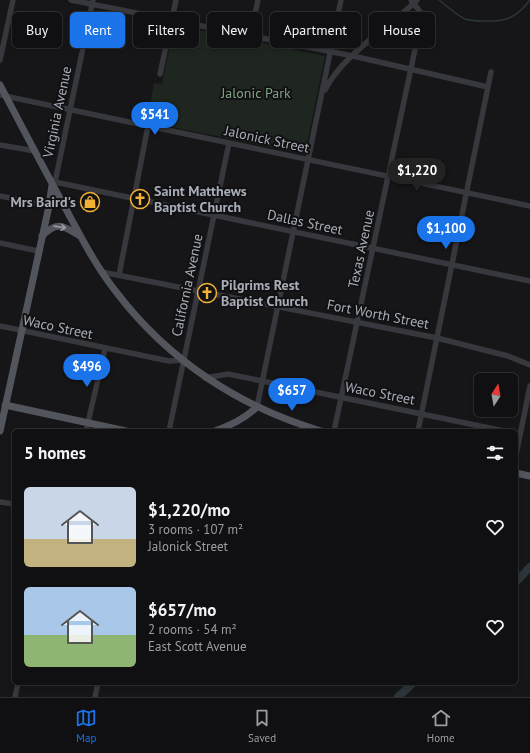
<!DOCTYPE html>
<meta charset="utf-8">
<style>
body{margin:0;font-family:"PT Sans",sans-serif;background:#19191b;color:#f1f3f6;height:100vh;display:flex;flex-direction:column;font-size:15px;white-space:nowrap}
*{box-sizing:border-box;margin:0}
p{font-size:13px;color:#9c9d9f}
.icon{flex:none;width:22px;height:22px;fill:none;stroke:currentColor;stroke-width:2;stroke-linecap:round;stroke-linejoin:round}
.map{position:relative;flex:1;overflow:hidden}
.sheet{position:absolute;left:12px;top:429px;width:506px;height:256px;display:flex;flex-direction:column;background:#101012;border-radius:6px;box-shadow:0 2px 6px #0003,0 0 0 1px #303032}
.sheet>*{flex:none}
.hud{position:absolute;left:12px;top:12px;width:506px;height:36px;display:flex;gap:8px}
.needle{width:26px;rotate:11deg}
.tools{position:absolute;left:474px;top:373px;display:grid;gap:8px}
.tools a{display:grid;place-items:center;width:44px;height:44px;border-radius:6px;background:#101012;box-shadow:0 2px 6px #0003,0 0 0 1px #303032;font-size:20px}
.price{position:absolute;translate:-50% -34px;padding:0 9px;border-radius:14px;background:#1a73e8;color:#fff;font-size:13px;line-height:26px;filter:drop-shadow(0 1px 2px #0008)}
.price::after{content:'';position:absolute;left:50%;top:24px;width:12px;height:9px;margin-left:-6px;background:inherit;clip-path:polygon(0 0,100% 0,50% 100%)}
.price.current{background:#222;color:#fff}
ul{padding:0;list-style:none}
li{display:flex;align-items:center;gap:12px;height:100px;padding:0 12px}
li span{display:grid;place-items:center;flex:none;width:112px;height:80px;border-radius:6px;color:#555}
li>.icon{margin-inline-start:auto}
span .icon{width:48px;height:48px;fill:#fffc;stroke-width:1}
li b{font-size:17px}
h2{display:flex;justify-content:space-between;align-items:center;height:48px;padding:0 12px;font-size:17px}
.tag{padding:0 14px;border-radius:6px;background:#101012;box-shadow:0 2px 6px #0003,0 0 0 1px #303032;font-size:14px;line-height:36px}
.tag.current{background:#1a73e8;color:#fff}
.tab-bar{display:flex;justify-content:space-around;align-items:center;height:56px;border-top:1px solid #303032;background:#101012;font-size:11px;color:#9c9d9f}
.tab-bar a{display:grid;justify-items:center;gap:2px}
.tab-bar .current{color:#1a73e8}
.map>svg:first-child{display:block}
</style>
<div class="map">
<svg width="530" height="697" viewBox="0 0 530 697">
<rect width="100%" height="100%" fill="#161618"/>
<path fill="#1e261f" d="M 174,25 L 325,56 L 305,154 L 147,122 L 154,83 L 162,84 Z"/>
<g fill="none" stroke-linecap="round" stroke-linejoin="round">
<path stroke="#2c353c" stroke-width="1.5" d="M 439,0 C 447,6 456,15 465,19 C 471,21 478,21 484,21 C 506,22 516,18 530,0"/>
<path stroke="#2c353c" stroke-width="8" d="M 516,582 L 530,567
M 398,697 L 413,683"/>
<path stroke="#37383d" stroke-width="5.5" d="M 71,0 L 353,56 L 488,87
M 250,36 L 258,0
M 0,60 L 13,0
M 160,74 L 176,0
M 325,90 C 343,54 389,28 417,0
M 0,95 L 530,206
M 0,145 L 35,151
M 55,182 L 93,0
M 52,185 L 55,182 L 530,281
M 0,196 L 49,206
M 0,243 L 38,251
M 102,272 L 437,338 L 508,356 L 530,365
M 119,275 L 148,126
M 0,326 L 169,361 L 183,360
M 205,378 L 228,374 L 504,431
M 257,407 L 341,0
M 86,431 L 105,349
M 169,431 L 229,143
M 334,431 L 420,26 L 421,13 L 411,0
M 418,431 L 491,72
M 516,455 L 530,386
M 0,502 L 14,504
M 15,697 L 18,683
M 95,697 L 98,683"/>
<path stroke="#53555c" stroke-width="7" d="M 0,85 C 22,127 44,169 67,211 C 82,239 97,268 117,293 C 169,361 240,407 321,431
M 42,236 C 57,220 64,226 80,236
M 5,405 L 126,431
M 0,431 L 49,206 L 52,185
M 215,431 C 231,425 244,419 257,407
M 516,473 L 530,476"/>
</g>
<defs><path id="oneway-shaft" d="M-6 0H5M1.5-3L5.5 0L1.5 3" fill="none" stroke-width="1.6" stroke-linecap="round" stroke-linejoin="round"/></defs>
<use stroke="#979ba6" href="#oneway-shaft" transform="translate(60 227) rotate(8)"/>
<defs>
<symbol id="church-ring" viewBox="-11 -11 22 22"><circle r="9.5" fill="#111113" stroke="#f2b134" stroke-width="1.5"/><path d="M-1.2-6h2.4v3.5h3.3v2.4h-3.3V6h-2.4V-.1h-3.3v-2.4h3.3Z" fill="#f2b134"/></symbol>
<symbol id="shop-ring" viewBox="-11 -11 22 22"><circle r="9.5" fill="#111113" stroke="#f2b134" stroke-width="1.5"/><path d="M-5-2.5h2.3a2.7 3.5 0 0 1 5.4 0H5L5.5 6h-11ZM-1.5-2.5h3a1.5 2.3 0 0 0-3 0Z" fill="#f2b134"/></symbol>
</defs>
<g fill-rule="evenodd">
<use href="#church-ring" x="129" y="188" width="22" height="22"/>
<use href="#shop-ring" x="79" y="191" width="22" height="22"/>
<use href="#church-ring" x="196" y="282" width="22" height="22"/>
</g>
<g text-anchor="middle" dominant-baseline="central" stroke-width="4" stroke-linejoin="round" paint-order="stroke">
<g font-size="14" fill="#7fa381" stroke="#111113">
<text x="256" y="93">Jalonic Park</text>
</g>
<g font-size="14" fill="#a8adb8" stroke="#111113">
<text transform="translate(57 112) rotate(-78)">Virginia Avenue</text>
<text transform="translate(267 139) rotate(12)">Jalonick Street</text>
<text transform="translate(305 222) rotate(12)">Dallas Street</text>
<text transform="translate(361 249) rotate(-78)">Texas Avenue</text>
<text transform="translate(187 285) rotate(-78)">California Avenue</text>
<text transform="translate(378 314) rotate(11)">Fort Worth Street</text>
<text transform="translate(58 327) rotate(12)">Waco Street</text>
<text transform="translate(380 393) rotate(11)">Waco Street</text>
</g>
<g font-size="14" font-weight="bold" fill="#a8adb8" stroke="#111113" text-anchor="start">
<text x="154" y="191">Saint Matthews<tspan x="154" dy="16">Baptist Church</tspan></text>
<text x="76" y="202" text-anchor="end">Mrs Baird's</text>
<text x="221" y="285">Pilgrims Rest<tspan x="221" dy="16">Baptist Church</tspan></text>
</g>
</g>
</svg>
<div class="tools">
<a><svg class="needle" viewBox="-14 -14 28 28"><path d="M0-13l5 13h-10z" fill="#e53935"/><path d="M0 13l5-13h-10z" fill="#9c9d9f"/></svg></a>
</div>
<b class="price" style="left:155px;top:136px">$541</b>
<b class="price current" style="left:417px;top:192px">$1,220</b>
<b class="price" style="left:446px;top:250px">$1,100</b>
<b class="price" style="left:87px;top:388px">$496</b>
<b class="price" style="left:292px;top:412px">$657</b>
<div class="hud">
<a class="tag">Buy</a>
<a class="tag current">Rent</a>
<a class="tag">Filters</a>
<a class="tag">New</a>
<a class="tag">Apartment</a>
<a class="tag">House</a>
</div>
<section class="sheet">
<h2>5 homes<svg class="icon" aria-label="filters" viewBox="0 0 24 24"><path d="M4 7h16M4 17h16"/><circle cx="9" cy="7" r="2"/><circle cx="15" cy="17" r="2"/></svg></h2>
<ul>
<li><span style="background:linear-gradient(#c9d6e8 65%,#c2b280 0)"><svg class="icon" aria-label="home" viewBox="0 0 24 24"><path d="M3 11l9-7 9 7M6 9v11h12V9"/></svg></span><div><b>$1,220/mo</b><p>3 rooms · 107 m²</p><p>Jalonick Street</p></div><svg class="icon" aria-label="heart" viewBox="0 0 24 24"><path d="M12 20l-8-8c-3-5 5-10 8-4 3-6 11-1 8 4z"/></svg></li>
<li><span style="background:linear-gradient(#a9c7e8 60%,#8fb573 0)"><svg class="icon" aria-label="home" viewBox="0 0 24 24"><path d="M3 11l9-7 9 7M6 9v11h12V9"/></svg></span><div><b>$657/mo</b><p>2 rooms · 54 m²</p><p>East Scott Avenue</p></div><svg class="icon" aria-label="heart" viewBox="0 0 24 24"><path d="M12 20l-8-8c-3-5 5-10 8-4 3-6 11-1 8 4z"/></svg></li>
</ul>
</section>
</div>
<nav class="tab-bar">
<a class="current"><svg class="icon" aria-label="map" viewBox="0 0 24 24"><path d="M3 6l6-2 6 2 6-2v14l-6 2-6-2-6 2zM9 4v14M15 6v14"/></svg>Map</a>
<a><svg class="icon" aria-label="saved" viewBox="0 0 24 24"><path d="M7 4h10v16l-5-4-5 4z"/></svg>Saved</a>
<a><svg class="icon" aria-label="home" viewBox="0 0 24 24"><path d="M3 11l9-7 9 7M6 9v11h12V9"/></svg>Home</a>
</nav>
